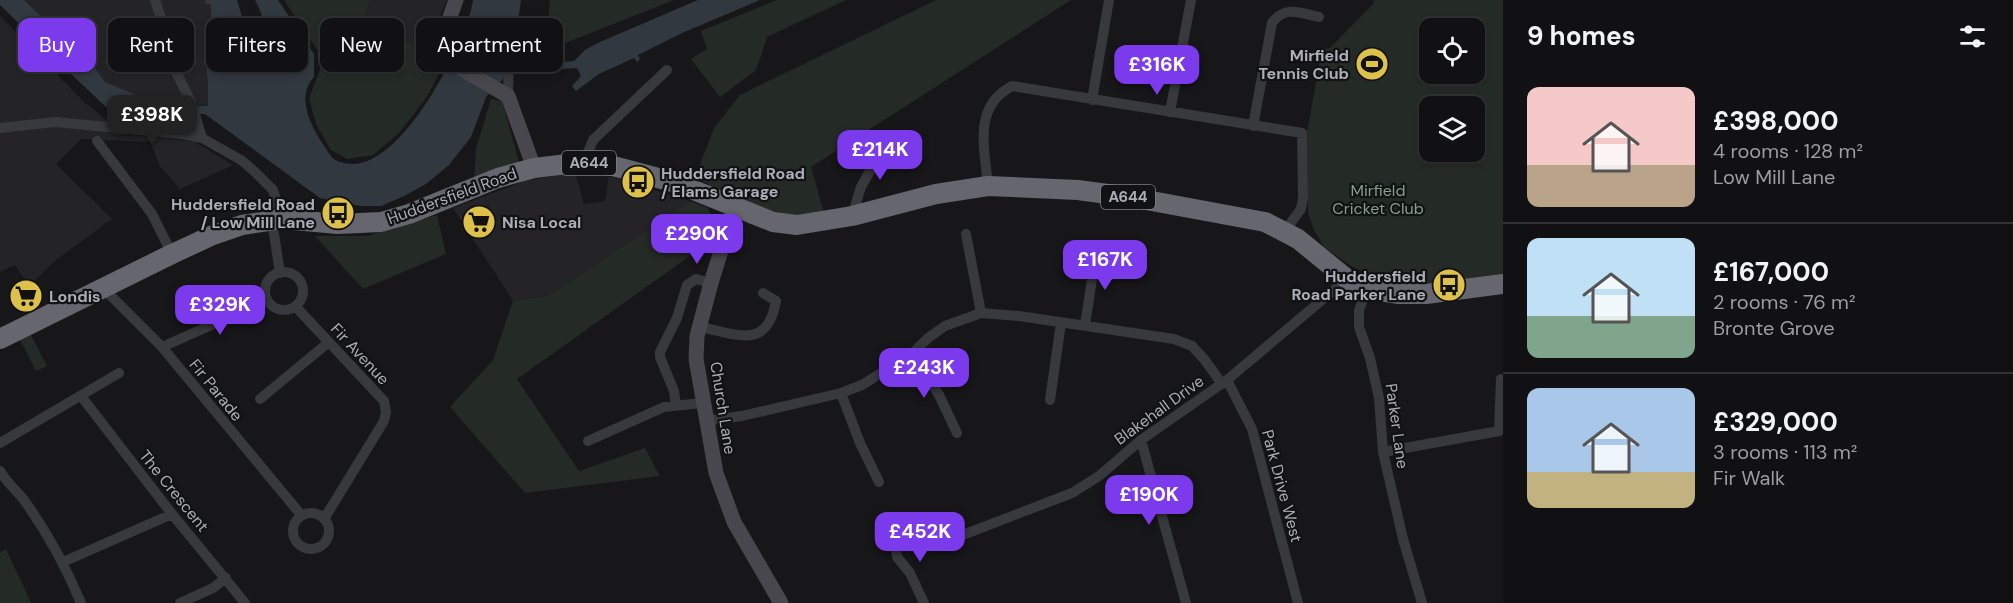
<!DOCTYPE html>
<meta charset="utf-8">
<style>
body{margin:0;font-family:"DM Sans",sans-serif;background:#1e1f21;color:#f1f3f6;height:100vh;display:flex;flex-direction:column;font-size:22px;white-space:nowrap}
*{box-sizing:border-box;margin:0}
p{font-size:20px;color:#9c9da0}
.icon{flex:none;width:33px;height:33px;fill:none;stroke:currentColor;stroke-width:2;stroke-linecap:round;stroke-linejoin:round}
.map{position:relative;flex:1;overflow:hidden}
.drawer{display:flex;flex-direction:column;background:#111113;width:510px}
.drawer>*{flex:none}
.hud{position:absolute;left:18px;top:18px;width:570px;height:54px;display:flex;gap:12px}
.controls{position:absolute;left:1419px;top:18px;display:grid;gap:12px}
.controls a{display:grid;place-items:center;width:66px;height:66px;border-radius:12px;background:#111113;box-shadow:0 3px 9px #0003,0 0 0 2px #303133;font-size:30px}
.price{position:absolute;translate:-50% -51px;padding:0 14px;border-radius:12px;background:#7c3aed;color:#fff;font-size:20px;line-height:39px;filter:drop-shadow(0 2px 3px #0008)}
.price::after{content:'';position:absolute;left:50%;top:36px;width:18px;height:14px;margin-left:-9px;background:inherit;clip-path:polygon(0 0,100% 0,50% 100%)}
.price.on{background:#222;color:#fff}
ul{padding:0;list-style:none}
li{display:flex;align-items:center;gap:18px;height:150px;padding:0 24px}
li+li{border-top:2px solid #303133}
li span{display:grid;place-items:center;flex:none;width:168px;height:120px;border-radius:12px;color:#555}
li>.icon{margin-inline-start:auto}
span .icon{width:72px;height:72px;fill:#fffc;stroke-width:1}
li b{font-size:26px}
h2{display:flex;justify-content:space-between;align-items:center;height:72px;padding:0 24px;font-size:26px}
.tag{padding:0 21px;border-radius:12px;background:#111113;box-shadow:0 3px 9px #0003,0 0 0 2px #303133;font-size:21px;line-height:54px}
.tag.on{background:#7c3aed;color:#fff}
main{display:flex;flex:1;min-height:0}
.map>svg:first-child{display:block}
</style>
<main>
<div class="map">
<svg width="1503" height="603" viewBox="0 0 1503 603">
<rect width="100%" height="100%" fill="#171719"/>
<path fill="#242326" d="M 24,0 L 210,0 L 212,6 L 212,39 L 208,106 L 149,100 L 105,82 L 94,65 Z
M 371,0 L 447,0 L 426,49 L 362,22 Z
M 0,16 L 85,103 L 125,134 L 195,142 L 233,165 L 180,189 L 160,166 L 150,142 L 81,139 L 56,164 L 112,219 L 56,260 L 29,286 L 15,265 L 0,272 Z
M 575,172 L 584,204 L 605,201 L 609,176 L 690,201 L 550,295 L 513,301 L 453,208 L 525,181 Z"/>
<path fill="#242a25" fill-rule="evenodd" d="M 284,0 L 371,0 L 362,22 L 426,49 L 441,69 L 427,97 L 399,133 L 373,155 L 347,159 L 331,150 L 317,126 L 309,99 L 320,69 L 318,51 Z
M 550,0 L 674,0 L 545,51 Z
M 777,0 L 846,0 L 767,37 L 756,70 L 720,97 L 691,59 L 707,49 L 701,31 Z
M 936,0 L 1071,0 L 811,167 L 824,213 L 794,217 L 770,213 L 695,178 L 714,128 L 740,95 Z
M 1373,0 L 1503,0 L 1503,279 L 1425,285 L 1395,283 L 1374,277 L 1351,266 L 1324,247 L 1314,230 L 1308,213 L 1307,133 L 1322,49 L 1330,48 L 1374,3 ZM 1430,28 L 1474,28 L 1474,74 L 1430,74 ZM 1430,106 L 1474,106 L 1474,152 L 1430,152 Z
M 491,99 L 502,101 L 519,162 L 474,180 L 476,149 Z
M 690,201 L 708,208 L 718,236 L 517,379 L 579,471 L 645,448 L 660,476 L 525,493 L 450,407 L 493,360 L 513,301 L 550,295 Z
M 437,215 L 446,254 L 363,289 L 315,236 L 367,236 Z
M 30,333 L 47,366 L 36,371 L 19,338 Z
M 6,549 L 31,603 L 0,603 L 0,553 Z"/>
<path fill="#323840" d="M 0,0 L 24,0 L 94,66 L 105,82 L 149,100 L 183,105 L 208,106 L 208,81 L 206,65 L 210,41 L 208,31 L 211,20 L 211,5 L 205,3 L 205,0 L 237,0 L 249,40 L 259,45 C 268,29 263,15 255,0 L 278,0 L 314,54 L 314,77 C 296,96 310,125 323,144 C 326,148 329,155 334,159 C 339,163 348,164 356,164 C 397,159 438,88 453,55 C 456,46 455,36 460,28 C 462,26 465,25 466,22 C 470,17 472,6 473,0 L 521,0 C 517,25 520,38 504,59 L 505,68 L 574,61 L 585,50 L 600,42 L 698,0 L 760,0 L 682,33 L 638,55 L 640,59 L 637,62 L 634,58 L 599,74 L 576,91 L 572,86 L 581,76 L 577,68 L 505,73 L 503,79 L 486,97 L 471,137 L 449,165 L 426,184 L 404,196 L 381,206 L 361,206 L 320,198 L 205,114 L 160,114 L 135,119 L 122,117 L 106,107 L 70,73 L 0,5 Z"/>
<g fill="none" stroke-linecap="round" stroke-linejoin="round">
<path stroke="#38393d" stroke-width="10" d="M 155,0 L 162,21 L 170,60 L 191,102 L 202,138
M 508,96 L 509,59 L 512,57 L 532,54
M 1092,100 L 1109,0
M 1170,112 L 1191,0
M 1253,126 L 1272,23 C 1285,5 1300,13 1319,17
M 0,128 L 55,122 L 181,134 L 202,138 L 241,160 L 255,172 L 273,190 L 282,219
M 97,141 L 152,214 L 172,254
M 584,162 L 593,140 L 667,70
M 988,186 C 985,149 972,107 1012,86 L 1302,133 L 1303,198 L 1301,209 L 1284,232
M 852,216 L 861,187 L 870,171 L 909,149
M 272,221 L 280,273
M 966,234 L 981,313
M265 291a19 19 0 1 1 38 0a19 19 0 1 1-38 0Z
M 103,288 L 162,347 L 302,516
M 1367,289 L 1359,310 L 1359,327 L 1370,358 L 1379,398 L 1383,452 L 1403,539 L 1422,603
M 296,307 L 384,401 L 386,412 L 384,421 L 324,519
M 1085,325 L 1096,253
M 699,327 C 736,333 767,352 776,301 L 763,293
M 162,347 L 267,300
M 913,353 L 939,395 L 957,433
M 1227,380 L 1252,429 L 1298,603
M 841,393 L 860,443 L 879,482
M 81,396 L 172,514 L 245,603
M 260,399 L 329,342
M 1050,400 L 1061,323
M 676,405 L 674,391 L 660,357 L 660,352 L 677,318 L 687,285 L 696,279 L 711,283
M 705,421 L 742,416 L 841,393 L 862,385 L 913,353 L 928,338 L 945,326 L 981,313 L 1019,316 L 1174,339 L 1192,346 L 1204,359 L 1222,384
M 1141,440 L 1186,603
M 588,441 L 664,407 L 702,403
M 0,443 L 119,373
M 1383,452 L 1499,431 L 1501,379
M 0,471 C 7,483 16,490 24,500 C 47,532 66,567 81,603
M293 531a18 18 0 1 1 36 0a18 18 0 1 1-36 0Z
M 893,531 L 897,557 L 910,573 L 924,603
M 960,536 L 1072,493 L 1099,476 L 1141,440 L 1227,380 L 1347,279
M 63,562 L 172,514
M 180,603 L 213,588 L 226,578"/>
<path stroke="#47474d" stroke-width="15" d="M 456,0 L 441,42 C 440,50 441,54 447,60 L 508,96 L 534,168
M 736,208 L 730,222 L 711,283 L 697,336 L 696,359 L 716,473 L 734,522 L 781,603"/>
<path stroke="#65666e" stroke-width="20" d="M 0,339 L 172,254 L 213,235 L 242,225 L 282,219 L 338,224 L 381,222 L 409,214 L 498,178 L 534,168 L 584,162 L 613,166 L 647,175 L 676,183 L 773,222 L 797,225 L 852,216 L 936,194 L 988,186 L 1078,190 L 1130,197 L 1265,222 L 1298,239 L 1347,279 L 1367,289 L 1399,294 L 1426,294 L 1503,284"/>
</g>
<defs>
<symbol id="stadium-disc" viewBox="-11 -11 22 22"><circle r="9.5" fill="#ddc14a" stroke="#121214"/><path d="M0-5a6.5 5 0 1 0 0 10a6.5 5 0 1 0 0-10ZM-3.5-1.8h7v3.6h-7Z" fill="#111"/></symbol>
<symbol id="bus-disc" viewBox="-11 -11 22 22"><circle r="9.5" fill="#ddc14a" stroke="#121214"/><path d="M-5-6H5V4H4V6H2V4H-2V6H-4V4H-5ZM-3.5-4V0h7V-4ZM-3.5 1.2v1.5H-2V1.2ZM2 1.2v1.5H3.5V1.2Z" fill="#111"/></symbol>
<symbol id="supermarket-disc" viewBox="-11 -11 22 22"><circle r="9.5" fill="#ddc14a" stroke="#121214"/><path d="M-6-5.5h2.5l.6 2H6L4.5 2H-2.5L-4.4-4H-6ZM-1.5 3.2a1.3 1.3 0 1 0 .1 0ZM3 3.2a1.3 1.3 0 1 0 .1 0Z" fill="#111"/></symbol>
</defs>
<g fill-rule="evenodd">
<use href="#stadium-disc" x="1353" y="45" width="38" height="38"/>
<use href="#bus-disc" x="619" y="163" width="38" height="38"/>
<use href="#bus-disc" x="319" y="194" width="38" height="38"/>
<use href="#supermarket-disc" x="460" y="203" width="38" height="38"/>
<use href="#bus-disc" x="1430" y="266" width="38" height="38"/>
<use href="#supermarket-disc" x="7" y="277" width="38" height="38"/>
</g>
<g text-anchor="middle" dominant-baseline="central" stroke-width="4.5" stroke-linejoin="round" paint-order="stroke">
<g fill="#121214" stroke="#7d7e86" stroke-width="1.5">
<rect x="562" y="151" width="54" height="24" rx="4.5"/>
<rect x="1101" y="185" width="54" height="24" rx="4.5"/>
</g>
<g font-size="15" font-weight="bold" fill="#abadb7">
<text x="589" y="163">A644</text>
<text x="1128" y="197">A644</text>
</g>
<g font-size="16" font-weight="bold" fill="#abadb7" stroke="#121214" text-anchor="end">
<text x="1349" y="55">Mirfield<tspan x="1349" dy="18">Tennis Club</tspan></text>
<text x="661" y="173" text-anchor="start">Huddersfield Road<tspan x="661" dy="18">/ Elams Garage</tspan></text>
<text x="315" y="204">Huddersfield Road<tspan x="315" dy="18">/ Low Mill Lane</tspan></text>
<text x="502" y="222" text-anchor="start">Nisa Local</text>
<text x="1426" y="276">Huddersfield<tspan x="1426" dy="18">Road Parker Lane</tspan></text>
<text x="49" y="296" text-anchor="start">Londis</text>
</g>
<g font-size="16" fill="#84a08a" stroke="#121214">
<text x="1378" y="190">Mirfield<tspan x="1378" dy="18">Cricket Club</tspan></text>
</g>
<g font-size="16" fill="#abadb7" stroke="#121214">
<text transform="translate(452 196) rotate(-20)">Huddersfield Road</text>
<text transform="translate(360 354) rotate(47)">Fir Avenue</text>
<text transform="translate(216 390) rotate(51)">Fir Parade</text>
<text transform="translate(723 408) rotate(81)">Church Lane</text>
<text transform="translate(1159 410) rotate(-36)">Blakehall Drive</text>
<text transform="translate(1397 426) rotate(82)">Parker Lane</text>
<text transform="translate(1282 486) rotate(75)">Park Drive West</text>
<text transform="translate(174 491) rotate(51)">The Crescent</text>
</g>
</g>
</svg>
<div class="controls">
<a><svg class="icon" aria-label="locate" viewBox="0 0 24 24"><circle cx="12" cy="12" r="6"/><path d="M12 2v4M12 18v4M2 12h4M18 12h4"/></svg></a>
<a><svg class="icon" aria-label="layers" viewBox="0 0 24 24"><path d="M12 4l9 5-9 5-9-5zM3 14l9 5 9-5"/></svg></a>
</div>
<b class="price" style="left:1157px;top:96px">£316K</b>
<b class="price on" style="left:152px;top:146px">£398K</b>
<b class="price" style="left:880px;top:181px">£214K</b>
<b class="price" style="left:697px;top:265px">£290K</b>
<b class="price" style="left:1105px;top:291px">£167K</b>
<b class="price" style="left:220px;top:336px">£329K</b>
<b class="price" style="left:924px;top:399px">£243K</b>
<b class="price" style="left:1149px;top:526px">£190K</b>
<b class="price" style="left:920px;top:563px">£452K</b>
<div class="hud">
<a class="tag on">Buy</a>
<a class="tag">Rent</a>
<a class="tag">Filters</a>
<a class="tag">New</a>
<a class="tag">Apartment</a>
</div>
</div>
<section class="drawer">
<h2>9 homes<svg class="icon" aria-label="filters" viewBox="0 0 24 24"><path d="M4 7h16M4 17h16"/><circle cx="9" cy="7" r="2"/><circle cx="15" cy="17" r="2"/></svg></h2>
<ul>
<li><span style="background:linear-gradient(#f6c9c9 65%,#b9a48a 0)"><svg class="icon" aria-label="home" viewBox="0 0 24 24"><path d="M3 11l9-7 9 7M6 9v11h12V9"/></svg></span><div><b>£398,000</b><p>4 rooms · 128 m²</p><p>Low Mill Lane</p></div></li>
<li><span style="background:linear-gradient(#bfe0f5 65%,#7fa58c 0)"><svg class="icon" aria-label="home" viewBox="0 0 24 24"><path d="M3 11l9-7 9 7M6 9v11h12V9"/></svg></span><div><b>£167,000</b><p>2 rooms · 76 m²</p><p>Bronte Grove</p></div></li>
<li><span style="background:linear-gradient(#a9c7e8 70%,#c2b280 0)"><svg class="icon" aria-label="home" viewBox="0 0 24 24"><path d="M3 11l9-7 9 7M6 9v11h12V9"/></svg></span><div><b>£329,000</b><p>3 rooms · 113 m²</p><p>Fir Walk</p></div></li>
</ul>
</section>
</main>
